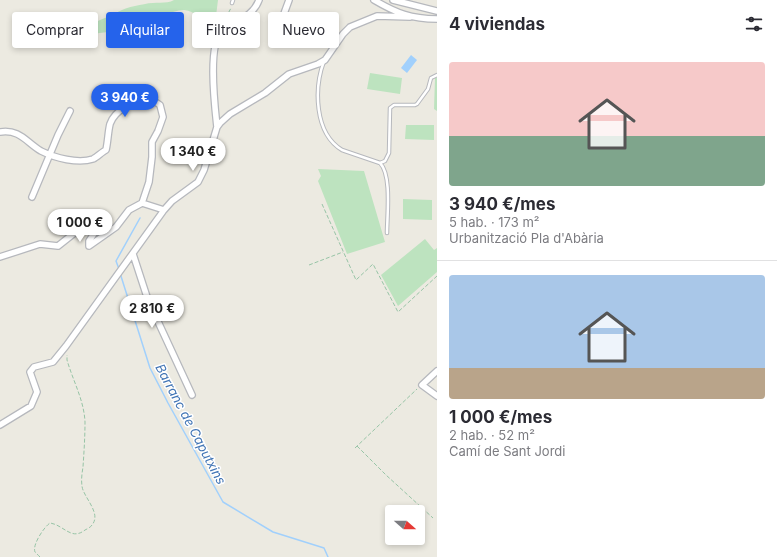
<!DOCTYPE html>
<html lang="es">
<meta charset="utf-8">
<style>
body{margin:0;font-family:Inter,sans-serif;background:#f2f2f3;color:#2b2b33;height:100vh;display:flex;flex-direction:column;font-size:15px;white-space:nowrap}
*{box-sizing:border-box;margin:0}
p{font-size:13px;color:#7c7c81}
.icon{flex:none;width:22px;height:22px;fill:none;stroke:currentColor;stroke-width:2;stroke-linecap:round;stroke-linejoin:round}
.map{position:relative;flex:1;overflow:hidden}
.details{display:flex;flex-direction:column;background:#fff;width:340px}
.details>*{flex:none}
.top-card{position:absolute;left:12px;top:12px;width:365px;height:36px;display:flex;gap:8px}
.needle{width:26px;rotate:111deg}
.buttons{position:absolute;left:385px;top:505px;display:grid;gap:8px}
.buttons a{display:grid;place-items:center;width:40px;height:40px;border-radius:4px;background:#fff;box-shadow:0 2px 6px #0003;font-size:20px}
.price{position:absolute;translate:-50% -34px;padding:0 9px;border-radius:14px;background:#fff;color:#222;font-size:13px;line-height:26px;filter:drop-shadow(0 1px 2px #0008)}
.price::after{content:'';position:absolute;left:50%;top:24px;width:12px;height:9px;margin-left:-6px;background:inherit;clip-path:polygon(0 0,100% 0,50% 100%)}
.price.current{background:#2563eb;color:#fff}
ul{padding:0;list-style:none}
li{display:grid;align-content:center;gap:8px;height:212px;padding:0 12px}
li+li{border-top:1px solid #e1e1e2}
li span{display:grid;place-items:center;height:124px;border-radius:4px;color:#555}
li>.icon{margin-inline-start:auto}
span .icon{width:72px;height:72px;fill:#fffc;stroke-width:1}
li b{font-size:17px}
h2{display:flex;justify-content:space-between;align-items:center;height:48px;padding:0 12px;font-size:17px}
.tag{padding:0 14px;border-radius:4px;background:#fff;box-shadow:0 2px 6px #0003;font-size:14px;line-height:36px}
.tag.current{background:#2563eb;color:#fff}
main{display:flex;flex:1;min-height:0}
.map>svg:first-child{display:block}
</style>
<main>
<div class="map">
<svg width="437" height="557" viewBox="0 0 437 557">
<rect width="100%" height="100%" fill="#eceae1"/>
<path fill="#bde3bf" d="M 174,0 L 218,0 L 215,24 C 204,21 195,11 184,10 C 171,10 150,22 138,27 C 122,34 103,30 87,36 C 75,40 70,48 56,46 L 53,42 C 62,32 87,26 100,20 C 112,16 122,8 135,6 C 141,5 147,3 153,3 C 160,2 168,4 174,0 Z
M 370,73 L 402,78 L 400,94 L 367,89 Z
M 435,78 L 437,78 L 437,111 L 434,109 Z
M 406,125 L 434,125 L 434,140 L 405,139 Z
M 318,169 L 364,171 L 385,242 L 347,254 L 318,181 L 321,176 Z
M 403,199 L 432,200 L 432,220 L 403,219 Z
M 425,239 L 434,250 L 437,248 L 437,272 L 398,306 L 381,275 Z"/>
<path fill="#a1d0fc" d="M 411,55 L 417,60 L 407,73 L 401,68 Z"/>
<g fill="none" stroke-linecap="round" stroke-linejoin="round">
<path stroke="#a1d0fc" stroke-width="1.5" d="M 119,269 L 116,261 L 140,218
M 120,273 L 150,368 L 168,403 L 223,502 L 273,532 L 324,548 L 328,557"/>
<defs>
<path id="service" d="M 232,3 L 233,0
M 324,61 C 314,88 314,133 342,150 L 380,163
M 387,233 C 387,216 392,175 380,163 L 385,161 L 389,153 L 390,108 L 394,105 L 415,105 L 417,104 L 428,89 L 431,78 L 437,75"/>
<path id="minor" d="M 374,0 C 396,13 411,19 437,19
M 393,0 L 437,11
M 278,30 L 289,0
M 217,127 C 215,108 207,44 222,31 C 235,21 253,17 259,0
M 0,132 C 20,129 26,142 41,151 C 55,158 78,164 93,159 C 97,157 102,152 106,150 C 108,141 108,132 110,124 C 115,109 134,102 148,97 L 160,105 L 163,117 L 158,131 L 152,142 L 152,157 L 149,182 L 142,203 L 164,210
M 32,197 L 58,135 L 70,111
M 133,254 L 148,300 L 192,395
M 0,257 L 40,244 L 58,246 L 82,227 L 95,218 L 100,221 L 99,226 L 89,241 L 89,246 L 116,227 L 129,210 L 142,203
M 437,371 L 422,385 L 437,396
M 0,425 L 31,406 L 37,392 L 30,372 L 34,367 L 53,362 L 66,346 L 164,210 L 172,201 L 198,182 L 204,170 L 217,127 L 220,123 L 230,114 L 265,93 L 289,74 L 318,64 L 325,60 L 343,34 L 350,27 L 377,16 L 410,17"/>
</defs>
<use href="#service" stroke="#b6b8bd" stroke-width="4.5"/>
<use href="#minor" stroke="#b6b8bd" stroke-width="8"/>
<path stroke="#97c4a6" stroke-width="1" stroke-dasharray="4 2" stroke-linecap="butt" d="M 223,23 L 231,8
M 322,204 L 356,280 L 373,264 L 398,312 L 437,276
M 309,265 L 343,252
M 357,446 L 386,475 L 433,518
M 355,448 L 417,389
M 40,557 C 39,556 36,553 35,552 C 32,545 44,527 50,523 C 64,525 71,541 85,530 C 87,529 91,527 92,525 C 102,513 83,497 82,486 C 81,480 82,473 83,467 C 84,452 85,437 85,422 C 84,400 73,381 67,360 L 67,355"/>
<use href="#service" stroke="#fff" stroke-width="2.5"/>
<use href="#minor" stroke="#fff" stroke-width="5.5"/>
</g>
<g text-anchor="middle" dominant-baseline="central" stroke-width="3" stroke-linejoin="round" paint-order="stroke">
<g font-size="13" font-style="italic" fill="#4275b5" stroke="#fff">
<text transform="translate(191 424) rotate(62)">Barranc de Caputxins</text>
</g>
</g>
</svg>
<div class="buttons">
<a><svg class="needle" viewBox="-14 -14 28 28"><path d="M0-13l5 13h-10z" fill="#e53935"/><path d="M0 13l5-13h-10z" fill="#7c7c81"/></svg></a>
</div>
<b class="price current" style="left:125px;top:118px">3 940 €</b>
<b class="price" style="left:193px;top:172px">1 340 €</b>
<b class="price" style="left:80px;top:243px">1 000 €</b>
<b class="price" style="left:152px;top:329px">2 810 €</b>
<div class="top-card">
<a class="tag">Comprar</a>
<a class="tag current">Alquilar</a>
<a class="tag">Filtros</a>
<a class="tag">Nuevo</a>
</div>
</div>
<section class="details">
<h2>4 viviendas<svg class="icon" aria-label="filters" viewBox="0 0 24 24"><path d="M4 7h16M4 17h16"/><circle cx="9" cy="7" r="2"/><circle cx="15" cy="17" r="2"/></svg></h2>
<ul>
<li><span style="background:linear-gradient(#f6c9c9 60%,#7fa58c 0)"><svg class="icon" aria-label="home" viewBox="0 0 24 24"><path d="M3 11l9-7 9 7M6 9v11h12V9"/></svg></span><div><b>3 940 €/mes</b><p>5 hab. · 173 m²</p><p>Urbanització Pla d'Abària</p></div></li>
<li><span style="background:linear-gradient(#a9c7e8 75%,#b9a48a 0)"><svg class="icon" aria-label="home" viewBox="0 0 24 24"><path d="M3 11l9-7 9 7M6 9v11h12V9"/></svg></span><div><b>1 000 €/mes</b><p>2 hab. · 52 m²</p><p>Camí de Sant Jordi</p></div></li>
</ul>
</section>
</main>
